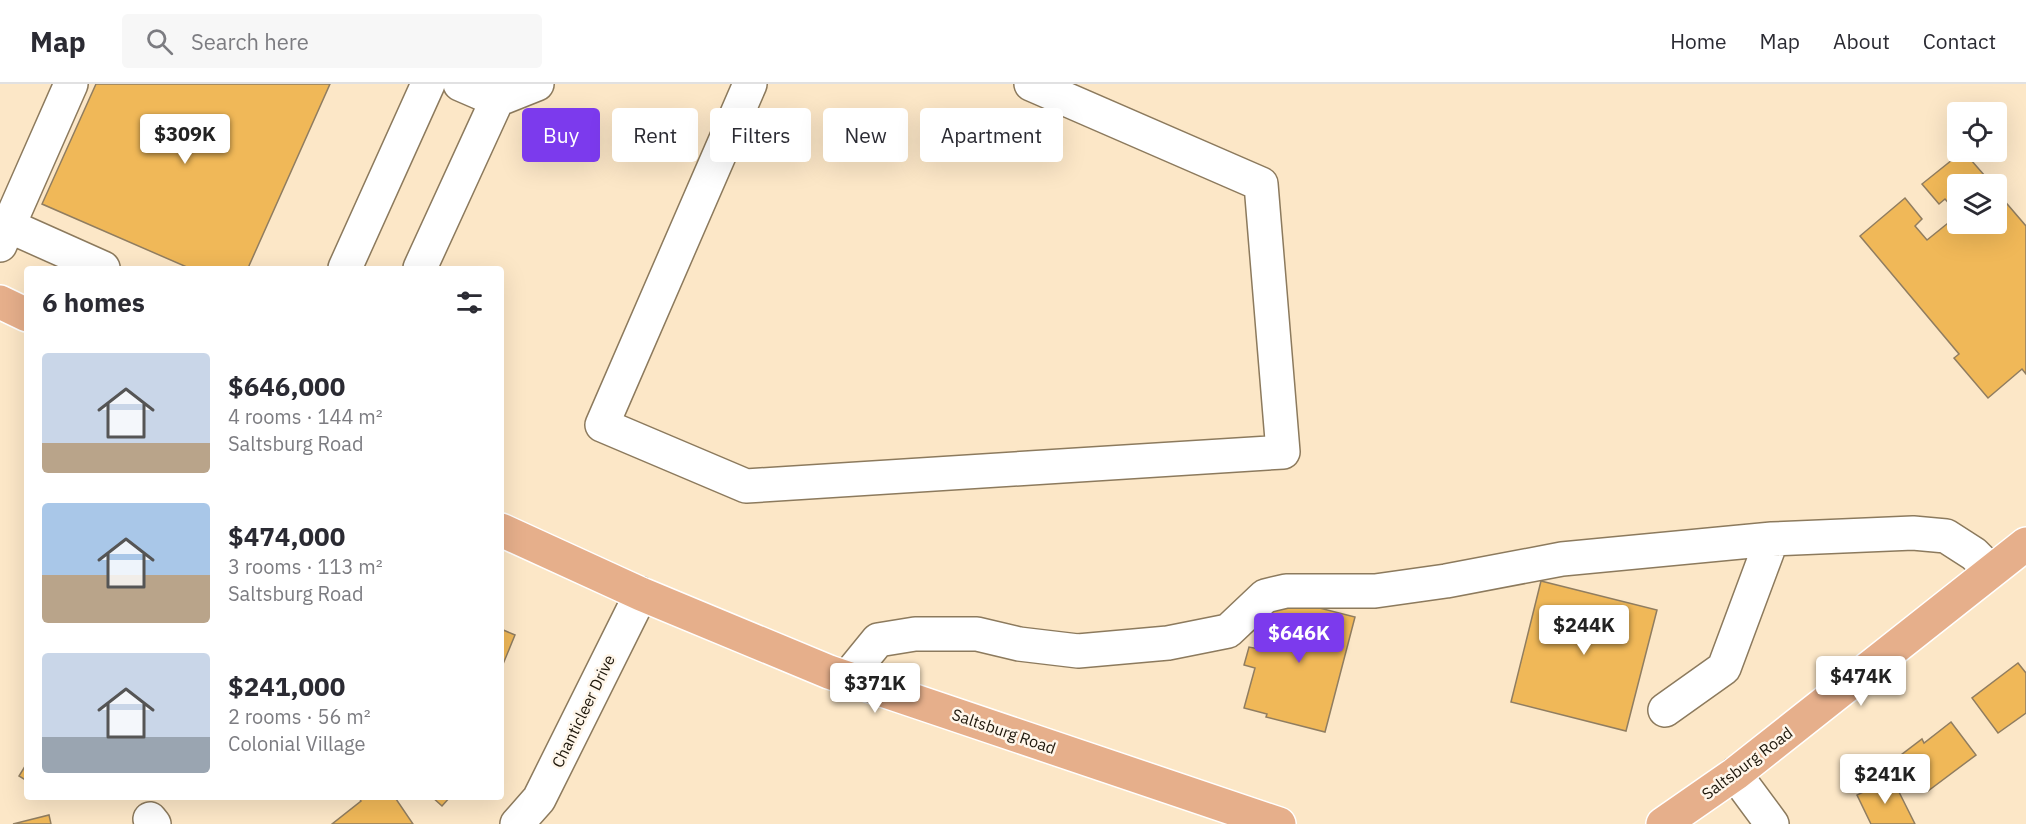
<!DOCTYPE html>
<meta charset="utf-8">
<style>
body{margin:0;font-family:"IBM Plex Sans",sans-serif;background:#f7f7f7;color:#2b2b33;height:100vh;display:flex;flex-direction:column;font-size:22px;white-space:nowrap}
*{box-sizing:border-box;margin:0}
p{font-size:20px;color:#7c7c81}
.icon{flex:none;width:33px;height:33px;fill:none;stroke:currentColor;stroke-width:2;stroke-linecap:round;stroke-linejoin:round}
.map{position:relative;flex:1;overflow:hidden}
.drawer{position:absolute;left:24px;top:182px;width:480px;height:534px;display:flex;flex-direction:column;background:#fff;border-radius:6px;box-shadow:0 6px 24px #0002}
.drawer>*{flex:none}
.guide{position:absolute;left:522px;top:24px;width:570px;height:54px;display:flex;gap:12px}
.buttons{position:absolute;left:1947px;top:18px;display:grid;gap:12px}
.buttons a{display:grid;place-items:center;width:60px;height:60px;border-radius:6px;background:#fff;box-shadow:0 6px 24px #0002;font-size:30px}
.price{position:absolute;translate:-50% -51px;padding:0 14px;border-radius:6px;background:#fff;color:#222;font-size:20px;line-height:39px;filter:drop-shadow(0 2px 3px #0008)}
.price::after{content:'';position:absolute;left:50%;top:36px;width:18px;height:14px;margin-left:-9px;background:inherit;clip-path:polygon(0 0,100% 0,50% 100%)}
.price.active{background:#7c3aed;color:#fff}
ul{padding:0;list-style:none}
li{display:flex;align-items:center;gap:18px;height:150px;padding:0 18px}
li span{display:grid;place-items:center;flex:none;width:168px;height:120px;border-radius:6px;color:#555}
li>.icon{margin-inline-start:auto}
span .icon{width:72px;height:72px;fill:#fffc;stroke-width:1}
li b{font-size:26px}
h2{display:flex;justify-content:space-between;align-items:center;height:72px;padding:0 18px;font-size:26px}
.pill{padding:0 21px;border-radius:6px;background:#fff;box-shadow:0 6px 24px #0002;font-size:21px;line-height:54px}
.pill.active{background:#7c3aed;color:#fff}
header{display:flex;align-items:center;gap:36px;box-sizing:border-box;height:84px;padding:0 30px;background:#fff;border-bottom:2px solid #e1e1e2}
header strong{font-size:28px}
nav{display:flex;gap:33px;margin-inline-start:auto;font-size:21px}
.search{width:420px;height:54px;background:#f7f7f7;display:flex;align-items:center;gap:15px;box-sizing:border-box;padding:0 21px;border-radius:6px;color:#7c7c81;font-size:22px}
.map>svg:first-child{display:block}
</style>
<header>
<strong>Map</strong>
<div class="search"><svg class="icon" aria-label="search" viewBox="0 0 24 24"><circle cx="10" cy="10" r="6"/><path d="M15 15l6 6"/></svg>Search here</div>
<nav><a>Home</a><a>Map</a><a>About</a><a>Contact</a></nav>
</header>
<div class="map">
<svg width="2026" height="740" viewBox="0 0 2026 740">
<rect width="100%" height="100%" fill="#fce7c7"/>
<path fill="#f0b858" stroke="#907d60" stroke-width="1.5" d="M 96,0 L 330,0 L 248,184 L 189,184 L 42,120 Z
M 1962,68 L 1964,68 L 1992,100 L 1958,100 L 1958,130 L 1945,115 L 1939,120 L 1922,100 Z
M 1996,107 L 2026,142 L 2026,290 L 2022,285 L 1988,314 L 1954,274 L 1959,270 L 1860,152 L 1905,114 L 1922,135 L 1915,142 L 1927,156 L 1958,131 L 1958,140 L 1996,140 Z
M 1541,497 L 1657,526 L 1626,647 L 1511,618 Z
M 1272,516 L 1296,518 L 1355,533 L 1325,648 L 1266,633 L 1267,630 L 1244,624 L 1255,584 L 1244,581 L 1249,563 L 1259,565 Z
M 501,545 L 515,551 L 501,585 Z
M 2018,579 L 2026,589 L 2026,629 L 1998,649 L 1972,614 Z
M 1951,638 L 1976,671 L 1928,707 L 1901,671 L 1922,655 L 1924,659 Z
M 27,679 L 27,697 L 19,692 Z
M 1892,694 L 1915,740 L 1871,740 L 1857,711 Z
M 358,712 L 394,712 L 413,740 L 332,740 L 361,717 Z
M 431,712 L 451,712 L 442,722 Z
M 49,731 L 51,740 L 13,740 Z"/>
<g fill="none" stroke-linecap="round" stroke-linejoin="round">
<defs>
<path id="minor" d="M 460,0 L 497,16
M 750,0 L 602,341 L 746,402 L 1283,368 L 1261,100 L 1031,0
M 0,138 L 103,184
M 0,161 L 71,0
M 345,184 L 428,0
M 420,184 L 497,16 L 537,0
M 847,594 L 878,556 L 915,550 L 977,550 L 1019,560 L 1078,567 L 1168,559 L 1228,547 L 1265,512 L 1286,507 L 1375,507 L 1446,497 L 1562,475 L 1772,455 L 1913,449 L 1946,452 L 1974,470 L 1991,487
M 1665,626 L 1724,584 L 1772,455
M 1735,690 L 1772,740
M 150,735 L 154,740
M 517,740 L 539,715 L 641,510"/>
<path id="major" d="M 0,218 L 27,231
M 501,446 L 641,510 L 829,588 L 1279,740
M 1663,740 L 1735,690 L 2026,460"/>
</defs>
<use href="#minor" stroke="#8c7a5d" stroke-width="36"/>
<use href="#major" stroke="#fff" stroke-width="36"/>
<use href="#minor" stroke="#fff" stroke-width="33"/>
<use href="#major" stroke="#e6af8b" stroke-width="33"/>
</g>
<g text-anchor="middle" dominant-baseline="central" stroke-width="5" stroke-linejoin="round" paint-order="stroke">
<g font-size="16" fill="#1e170b" stroke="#fff6ea">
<text transform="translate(583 627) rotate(-64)">Chanticleer Drive</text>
<text transform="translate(1004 647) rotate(19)">Saltsburg Road</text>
<text transform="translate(1747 679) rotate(-37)">Saltsburg Road</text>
</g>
</g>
</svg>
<div class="buttons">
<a><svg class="icon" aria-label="locate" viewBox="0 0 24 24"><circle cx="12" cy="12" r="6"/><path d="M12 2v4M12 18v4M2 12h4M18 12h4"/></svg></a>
<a><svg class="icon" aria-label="layers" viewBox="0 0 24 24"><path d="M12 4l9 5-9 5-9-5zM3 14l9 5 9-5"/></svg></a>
</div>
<b class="price" style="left:185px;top:81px">$309K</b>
<b class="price" style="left:1584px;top:572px">$244K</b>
<b class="price active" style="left:1299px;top:580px">$646K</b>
<b class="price" style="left:1861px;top:623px">$474K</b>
<b class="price" style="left:875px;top:630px">$371K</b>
<b class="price" style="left:1885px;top:721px">$241K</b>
<div class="guide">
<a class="pill active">Buy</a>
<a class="pill">Rent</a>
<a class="pill">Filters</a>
<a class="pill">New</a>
<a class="pill">Apartment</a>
</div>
<section class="drawer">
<h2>6 homes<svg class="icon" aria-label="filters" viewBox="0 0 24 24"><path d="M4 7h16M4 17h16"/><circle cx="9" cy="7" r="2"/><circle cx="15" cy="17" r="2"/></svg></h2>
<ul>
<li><span style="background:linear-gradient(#c9d6e8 75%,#b9a48a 0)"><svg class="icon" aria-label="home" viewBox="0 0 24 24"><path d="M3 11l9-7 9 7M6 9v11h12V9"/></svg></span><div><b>$646,000</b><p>4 rooms · 144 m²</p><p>Saltsburg Road</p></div></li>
<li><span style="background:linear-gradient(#a9c7e8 60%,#b9a48a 0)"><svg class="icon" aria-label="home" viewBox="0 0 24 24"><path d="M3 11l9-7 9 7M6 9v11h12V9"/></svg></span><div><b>$474,000</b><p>3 rooms · 113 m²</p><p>Saltsburg Road</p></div></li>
<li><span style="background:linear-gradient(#c9d6e8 70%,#9aa5b1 0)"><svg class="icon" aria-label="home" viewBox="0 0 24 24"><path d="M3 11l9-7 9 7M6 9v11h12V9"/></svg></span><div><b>$241,000</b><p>2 rooms · 56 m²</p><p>Colonial Village</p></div></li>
</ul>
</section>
</div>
